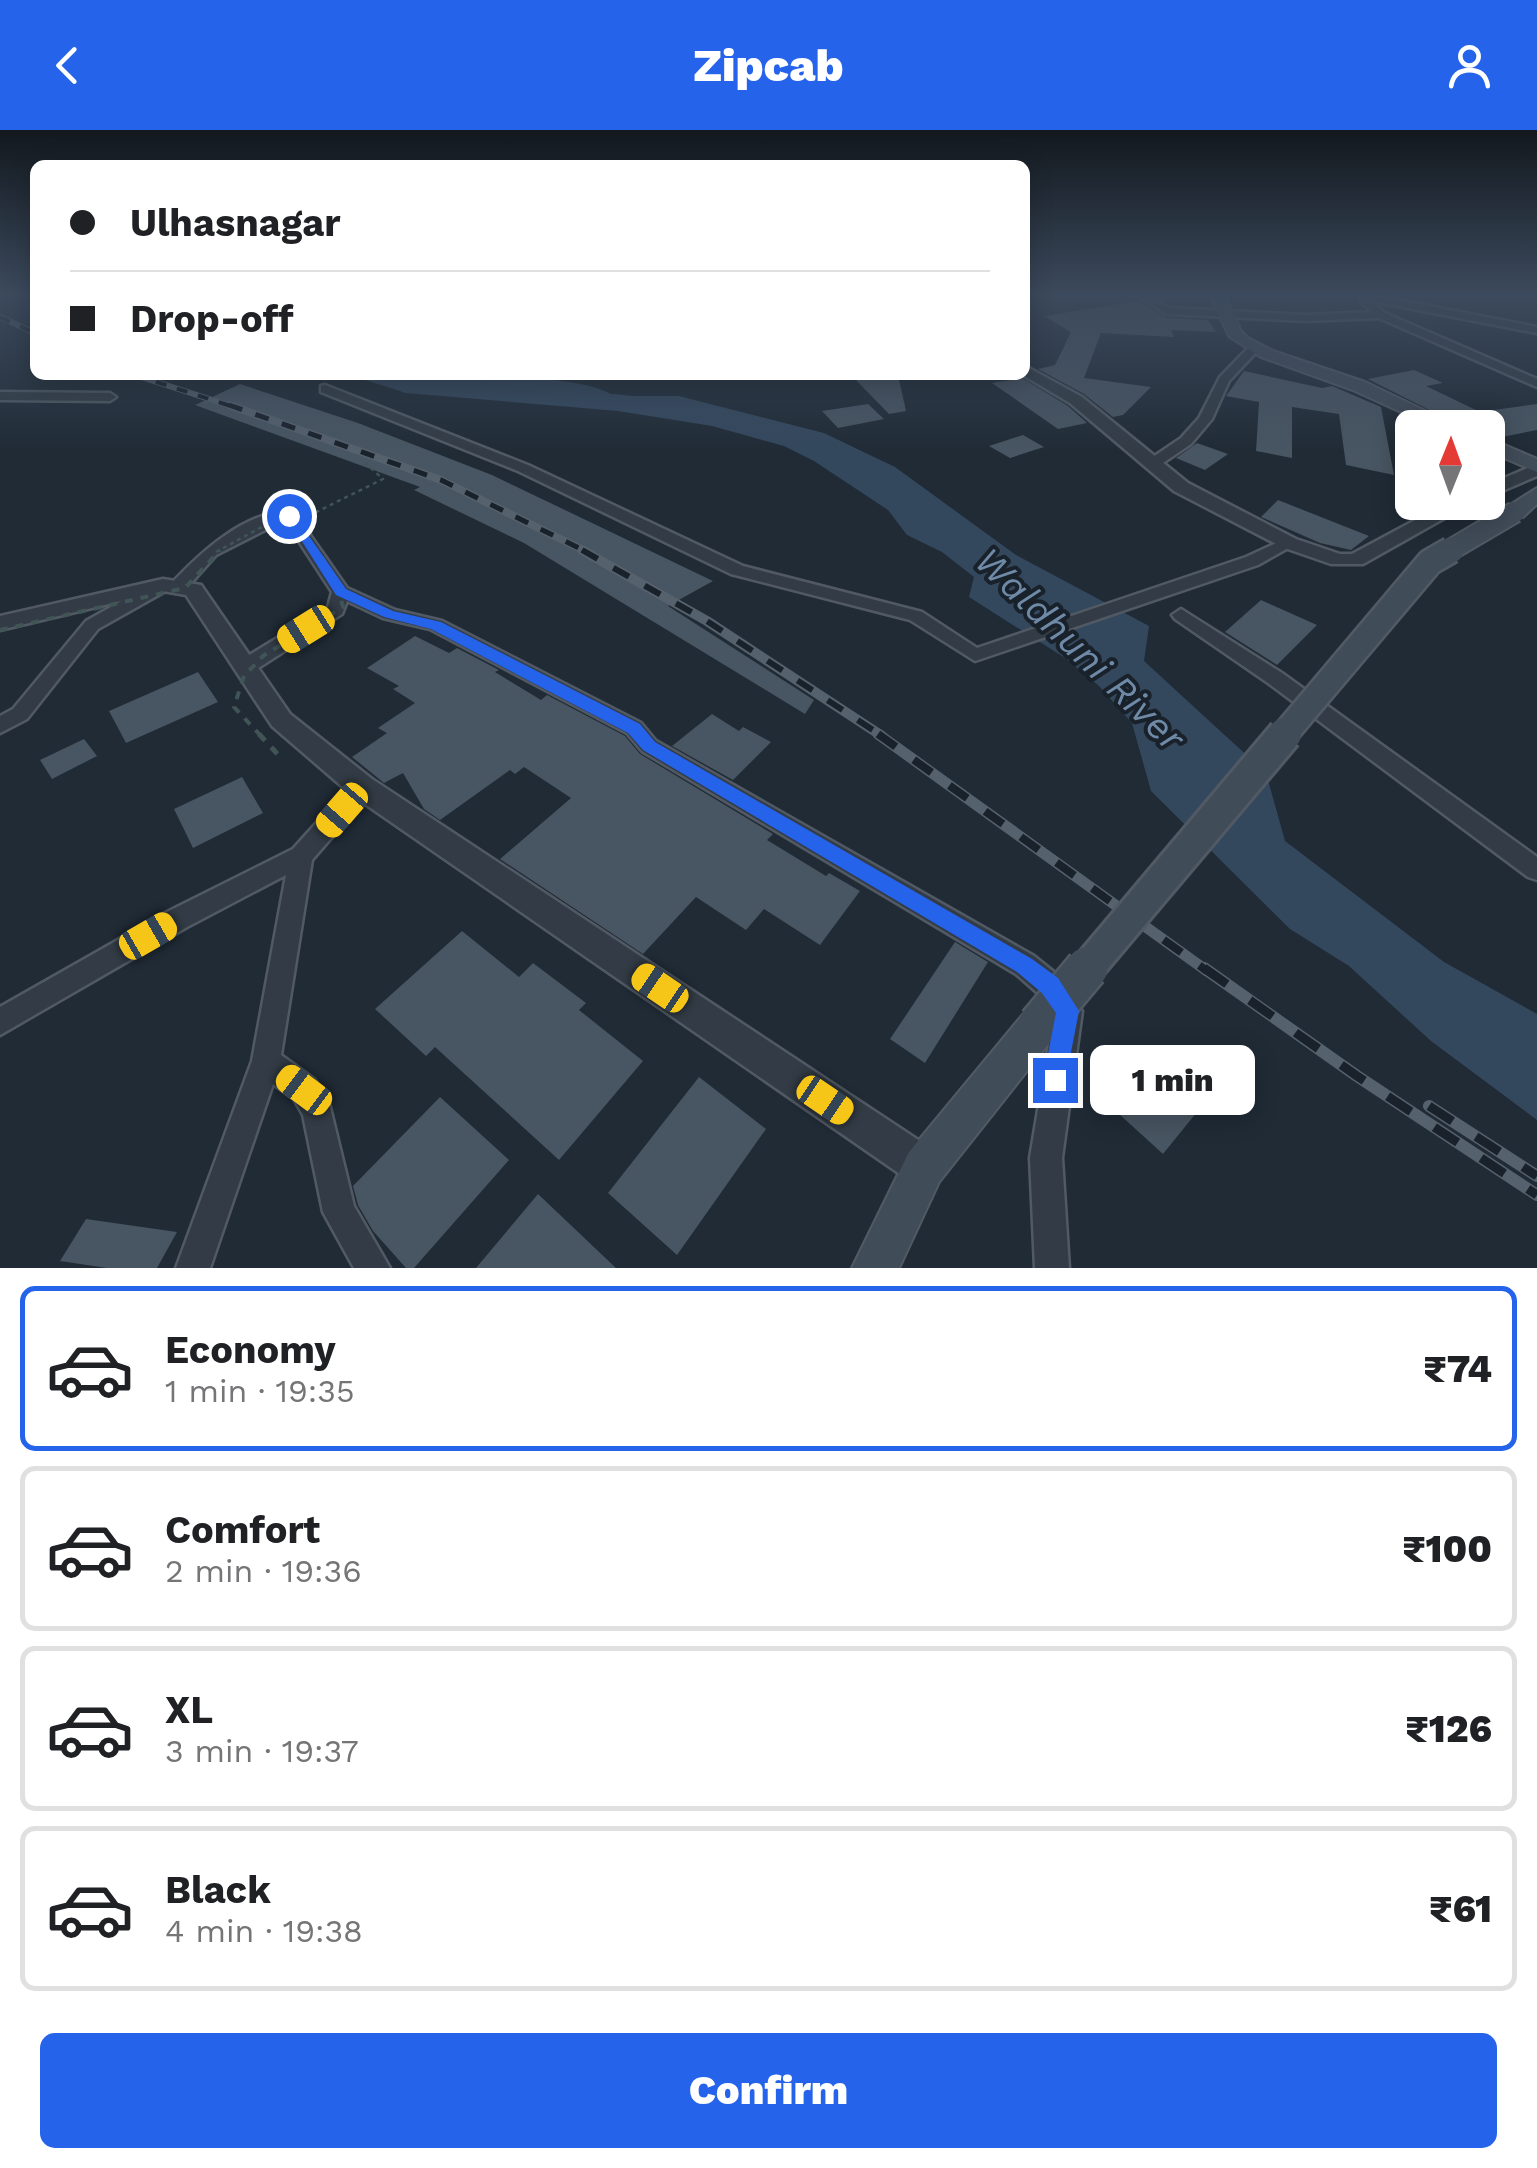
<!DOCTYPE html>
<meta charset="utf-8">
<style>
body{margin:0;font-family:"Work Sans",sans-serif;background:#f2f2f2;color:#202124;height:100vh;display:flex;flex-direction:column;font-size:38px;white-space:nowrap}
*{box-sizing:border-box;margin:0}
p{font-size:32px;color:#757577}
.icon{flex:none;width:55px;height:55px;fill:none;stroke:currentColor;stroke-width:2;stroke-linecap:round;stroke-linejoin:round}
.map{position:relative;height:1138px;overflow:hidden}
.panel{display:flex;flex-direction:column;background:#fff;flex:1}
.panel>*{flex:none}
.top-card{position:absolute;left:30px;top:30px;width:1000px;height:220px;border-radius:15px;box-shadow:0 5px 25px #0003;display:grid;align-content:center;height:220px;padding:0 40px;background:#fff}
.needle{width:65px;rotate:1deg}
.tools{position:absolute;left:1395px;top:280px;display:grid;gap:20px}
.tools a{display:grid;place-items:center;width:110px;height:110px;border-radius:15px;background:#fff;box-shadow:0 5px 25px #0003;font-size:50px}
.end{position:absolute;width:45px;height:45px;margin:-22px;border:12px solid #2563eb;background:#fff;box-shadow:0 0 0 5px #fff}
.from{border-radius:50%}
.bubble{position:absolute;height:70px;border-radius:15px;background:#fff;box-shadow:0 5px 25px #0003;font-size:32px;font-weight:800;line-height:70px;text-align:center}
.car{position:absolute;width:30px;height:60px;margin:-30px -15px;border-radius:12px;box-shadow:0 0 8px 2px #0007;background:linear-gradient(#f5c518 24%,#345 0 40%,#f5c518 0 76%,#345 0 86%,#f5c518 0)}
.top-card b{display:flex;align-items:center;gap:35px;height:95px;font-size:38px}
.top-card b+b{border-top:2px solid #e0e0e0}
.top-card i{width:25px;height:25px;background:#202124}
ul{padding:18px 0 0;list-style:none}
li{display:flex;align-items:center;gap:30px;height:165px;margin:0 20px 15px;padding:0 20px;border:5px solid #e0e0e0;border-radius:15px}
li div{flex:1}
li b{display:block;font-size:38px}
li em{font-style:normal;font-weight:800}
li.selected{border-color:#2563eb}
li>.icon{width:90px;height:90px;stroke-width:1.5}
.cta{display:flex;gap:20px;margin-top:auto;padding:20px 40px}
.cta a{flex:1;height:115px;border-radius:15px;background:#2563eb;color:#fff;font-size:40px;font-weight:800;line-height:115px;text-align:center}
header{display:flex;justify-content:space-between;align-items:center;height:130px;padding:0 40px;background:#2563eb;color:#fff;font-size:45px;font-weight:800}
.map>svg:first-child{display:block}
.water{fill:#34485d}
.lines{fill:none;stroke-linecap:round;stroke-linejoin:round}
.river{fill:#34485d;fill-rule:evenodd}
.building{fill:#485562}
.minor-casing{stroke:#515a64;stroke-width:5}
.tertiary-casing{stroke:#515a64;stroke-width:5}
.secondary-casing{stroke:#515a64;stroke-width:4}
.minor{fill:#333c46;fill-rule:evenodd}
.tertiary{fill:#333c46;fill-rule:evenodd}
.secondary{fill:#414c59;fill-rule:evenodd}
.rail-far4-casing{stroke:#55616d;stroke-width:6}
.rail-far3-casing{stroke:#55616d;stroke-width:8}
.rail-far2-casing{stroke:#55616d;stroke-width:10}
.rail-far1-casing{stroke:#55616d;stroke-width:11}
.rail-casing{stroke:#55616d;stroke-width:12}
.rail-far4{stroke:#19212b;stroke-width:4;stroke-dasharray:11;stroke-linecap:butt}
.rail-far3{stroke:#19212b;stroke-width:5;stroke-dasharray:14;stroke-linecap:butt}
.rail-far2{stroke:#19212b;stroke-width:6;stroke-dasharray:18;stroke-linecap:butt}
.rail-far1{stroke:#19212b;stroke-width:8;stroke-dasharray:22;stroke-linecap:butt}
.rail{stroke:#19212b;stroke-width:9;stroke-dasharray:28;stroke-linecap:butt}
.secondary-bridge-far3-casing{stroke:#515a64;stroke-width:24;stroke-linecap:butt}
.secondary-bridge-far2-casing{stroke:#515a64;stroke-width:30;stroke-linecap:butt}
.secondary-bridge-far1-casing{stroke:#515a64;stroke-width:38;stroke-linecap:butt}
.secondary-bridge-casing{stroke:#515a64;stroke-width:46;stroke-linecap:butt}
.path-bridge-far2{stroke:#415556;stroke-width:2.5;stroke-dasharray:4 4;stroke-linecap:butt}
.path-bridge-far1{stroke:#415556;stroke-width:4;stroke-dasharray:8 8;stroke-linecap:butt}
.path-bridge{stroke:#415556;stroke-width:5;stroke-dasharray:9 9;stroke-linecap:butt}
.secondary-bridge-far3{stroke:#414c59;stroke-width:20}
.secondary-bridge-far2{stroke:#414c59;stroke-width:25}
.secondary-bridge-far1{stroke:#414c59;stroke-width:32}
.secondary-bridge{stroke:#414c59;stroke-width:41}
.route{fill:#2563eb}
.labels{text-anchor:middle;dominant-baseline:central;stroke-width:8;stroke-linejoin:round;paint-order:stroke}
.water-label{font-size:38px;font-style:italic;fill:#6f8aa7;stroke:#19212b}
</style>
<header><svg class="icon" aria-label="back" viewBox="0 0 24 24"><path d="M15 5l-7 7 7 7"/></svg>Zipcab<svg class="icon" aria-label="person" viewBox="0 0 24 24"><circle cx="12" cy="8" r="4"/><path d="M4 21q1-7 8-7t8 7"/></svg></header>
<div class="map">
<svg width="1537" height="1138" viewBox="0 0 1537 1138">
<rect width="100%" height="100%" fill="#202b36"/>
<path class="water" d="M350,245H458L483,251L633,266H679L824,303L895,337L1016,425L1149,496L1144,531L1266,643L1285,711L1444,832L1537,884V990L1431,911L1349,836L1290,799L1151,661L1132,593L1098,555L1065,528L969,467L974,447L942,422L907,405L888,380L814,331L784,316L712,296L618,281L406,263Z"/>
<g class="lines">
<path class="river" d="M467,245C495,245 597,248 614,267L601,275L479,252Z"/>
</g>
<path class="building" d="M1139,171L1167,188L1208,190L1216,202L1171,200L1174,207L1101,203L1084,248L1151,257L1123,285L1113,287L1084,264L1038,239L1055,235L1071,202L1044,186Z
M1414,240L1443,253L1426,256L1480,282L1537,274V300L1497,308L1488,304V298H1465L1368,249Z
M1244,241L1322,258L1332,256L1381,277L1394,345L1346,335L1339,284L1292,277V328L1256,321L1259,272L1226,266Z
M851,245H898L906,281L889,284Z
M1022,248L1068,276L1087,293L1058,299L992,253Z
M240,254L358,293L492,345L713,451L668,476L814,570L805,584L524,413L414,360L420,357L195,275Z
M868,274L884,289L838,298L822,281Z
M1023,305L1044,317L1010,328L989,316Z
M1197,313L1228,324L1205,340L1176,328Z
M1278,370L1369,406L1351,420L1320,413L1261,387Z
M1261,470L1317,495L1277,535L1225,502Z
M415,506L449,523L457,518L499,540L495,542L541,570L547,565L625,606L640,624L773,704L767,710L826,746L829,743L860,761L820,815L764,779L746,800L696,767L643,824L500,729L571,668L524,637L515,644L510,640L440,690L424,679L403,643L384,653L352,627L387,603L378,598L415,573L393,559L399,556L367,538Z
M198,542L218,572L126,613L109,581Z
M712,584L739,601L743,597L771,612L733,650L672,616Z
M84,609L97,626L52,649L40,630Z
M242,647L263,683L193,718L174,679Z
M462,801L519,847L533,833L586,873L579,880L643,931L559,1030L435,917L426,926L375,879Z
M955,812L988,832L925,933L890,909Z
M1161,916L1214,961L1163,1024L1108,974Z
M699,947L766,999L677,1125L608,1063Z
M440,967L509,1030L414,1138H406L373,1101L358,1075L353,1056Z
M538,1064L616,1138H476Z
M86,1089L177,1102L157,1138H107L60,1131Z"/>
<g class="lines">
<g class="minor-casing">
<path id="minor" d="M1144,163L1169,178L1306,185L1372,182L1360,171L1364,163H1374L1373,165L1537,197V203L1371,171L1385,183L1537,249V257L1379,188L1306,191L1167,184L1134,164Z
M1251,215L1261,217L1229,251L1212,289L1191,314L1157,337H1147V331L1181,308L1199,288L1220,247Z
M325,255L528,335L743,436L922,482L977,518L1246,427L1283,410L1289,408L1297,413L1258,435L975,531L910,490L731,444L518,341L321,262V256Z
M0,262L110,263L116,267L110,271L0,270Z
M289,380L294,382L347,458L395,480L442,491L641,593L656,611L1034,826L1060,847L1082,881L1062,1028L1069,1138H1035L1030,1028L1054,884L1040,865L1016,844L642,621L627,603L430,499L383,488L347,471L342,484L252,542H238L235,537L238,532L328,477L332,462L285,390L216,425L183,462L177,463L169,459L98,499L27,589L0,603V586L13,579L86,491L157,451L163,450L171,454C201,422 242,384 289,380Z
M1181,479L1282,543L1537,727V750L1528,747L1268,553L1175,489L1172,485Z
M362,648L370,651L373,657L370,663L312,730L281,925L314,949L328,969L354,1076L390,1138H354L323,1082L303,985L294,969L273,954L210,1138H176L252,931L286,745L187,797L0,905V877L169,781L293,719L354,651Z"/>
</g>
<g class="tertiary-casing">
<path id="tertiary" d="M1025,236L1082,267L1188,353L1296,409L1340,424H1352L1449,372H1473L1363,434H1331L1282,417L1174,361L1070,273L1023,245Z
M1537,334V346L1488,367V355Z
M163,449L201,455L290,584L372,649L938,1023L944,1037L938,1051L924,1057L910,1051L352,665L272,596L186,465L163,461L0,500V486Z"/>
</g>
<g class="secondary-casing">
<path id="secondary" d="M1209,163H1223L1241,201L1248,208L1273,221L1365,252L1461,298H1436L1353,260L1261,227L1229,206Z
M1488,308L1537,329V342L1488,321Z
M1537,358V374L1523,387H1507L1504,382L1507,377Z
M1039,876L1053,882L1058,895L1053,908L939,1052L899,1138H852L909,1022L1025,882Z"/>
</g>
<use href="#minor" class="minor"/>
<use href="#tertiary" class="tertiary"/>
<use href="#secondary" class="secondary"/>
<g class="rail-far4-casing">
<path id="rail-far4" d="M0,187L35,203
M135,245L237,278"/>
</g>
<g class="rail-far3-casing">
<path id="rail-far3" d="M229,275L441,350L587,422"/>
</g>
<g class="rail-far2-casing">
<path id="rail-far2" d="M582,420L707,491L882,606"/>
</g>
<g class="rail-far1-casing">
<path id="rail-far1" d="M878,604L1207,841"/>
</g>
<g class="rail-casing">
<path id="rail" d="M1204,838L1357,946L1537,1065
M1429,976L1537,1046"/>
</g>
<use href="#rail-far4" class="rail-far4"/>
<use href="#rail-far3" class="rail-far3"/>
<use href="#rail-far2" class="rail-far2"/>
<use href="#rail-far1" class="rail-far1"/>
<use href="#rail" class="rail"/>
<g class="secondary-bridge-far3-casing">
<path id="secondary-bridge-far3" d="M1447,422L1515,382"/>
</g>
<g class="secondary-bridge-far2-casing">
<path id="secondary-bridge-far2" d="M1283,606L1430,432L1451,420"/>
</g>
<g class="secondary-bridge-far1-casing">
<path id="secondary-bridge-far1" d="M1085,841L1285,604"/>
</g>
<g class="secondary-bridge-casing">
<path id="secondary-bridge" d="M1039,895L1087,838"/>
</g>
<path class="path-bridge-far2" d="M294,393L383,349L362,330
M216,422L282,386L319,422"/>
<path class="path-bridge-far1" d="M0,500L185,458L220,420
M261,606L234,577L244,546L263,526L343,477L336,451L318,420"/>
<path class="path-bridge" d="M259,604L283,630"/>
<use href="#secondary-bridge-far3" class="secondary-bridge-far3"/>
<use href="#secondary-bridge-far2" class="secondary-bridge-far2"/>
<use href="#secondary-bridge-far1" class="secondary-bridge-far1"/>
<use href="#secondary-bridge" class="secondary-bridge"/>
</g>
<linearGradient id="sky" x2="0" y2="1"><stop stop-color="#12181e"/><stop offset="0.51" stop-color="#3c4a5d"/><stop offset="1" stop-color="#3c4a5d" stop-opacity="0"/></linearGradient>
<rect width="1537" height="322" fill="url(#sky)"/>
<path class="route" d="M284,383H293L346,459L393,481L441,492L640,594L655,612L1032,829L1058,848L1079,881L1064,958L1055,961L1047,958L1043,950L1056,883L1042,863L1017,842L643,620L628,603L431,499L384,487L336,465Z"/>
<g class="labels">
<g class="water-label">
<text transform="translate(1080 519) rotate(44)">Waldhuni River</text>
</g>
</g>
</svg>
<div class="tools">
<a><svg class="needle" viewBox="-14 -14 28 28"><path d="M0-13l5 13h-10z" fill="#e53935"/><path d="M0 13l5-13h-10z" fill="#757577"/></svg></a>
</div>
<i class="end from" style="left:289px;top:386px"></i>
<i class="end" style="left:1055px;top:950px"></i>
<div class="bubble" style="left:1090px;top:915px;width:165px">1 min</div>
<i class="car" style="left:306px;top:499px;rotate:238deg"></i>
<i class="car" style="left:342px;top:680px;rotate:221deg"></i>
<i class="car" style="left:148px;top:806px;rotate:60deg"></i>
<i class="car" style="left:660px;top:858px;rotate:304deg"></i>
<i class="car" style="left:304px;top:960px;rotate:307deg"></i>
<i class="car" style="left:825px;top:970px;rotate:124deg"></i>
<div class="top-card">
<b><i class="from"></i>Ulhasnagar</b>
<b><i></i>Drop-off</b>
</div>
</div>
<section class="panel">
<ul>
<li class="selected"><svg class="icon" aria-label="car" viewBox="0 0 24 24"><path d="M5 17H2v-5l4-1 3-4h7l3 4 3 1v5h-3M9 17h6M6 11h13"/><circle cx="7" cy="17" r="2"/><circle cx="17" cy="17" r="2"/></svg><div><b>Economy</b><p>1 min · 19:35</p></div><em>₹74</em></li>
<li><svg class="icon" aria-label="car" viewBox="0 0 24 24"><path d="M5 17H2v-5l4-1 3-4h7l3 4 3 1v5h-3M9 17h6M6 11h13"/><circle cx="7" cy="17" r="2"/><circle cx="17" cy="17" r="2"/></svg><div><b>Comfort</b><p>2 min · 19:36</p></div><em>₹100</em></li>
<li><svg class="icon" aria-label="car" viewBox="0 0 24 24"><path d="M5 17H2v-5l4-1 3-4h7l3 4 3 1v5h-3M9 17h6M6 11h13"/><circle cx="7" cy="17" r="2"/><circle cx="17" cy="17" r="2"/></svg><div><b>XL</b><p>3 min · 19:37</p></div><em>₹126</em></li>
<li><svg class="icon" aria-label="car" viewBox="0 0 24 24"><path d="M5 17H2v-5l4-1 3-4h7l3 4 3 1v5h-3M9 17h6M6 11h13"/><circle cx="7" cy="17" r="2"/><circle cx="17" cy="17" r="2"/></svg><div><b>Black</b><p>4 min · 19:38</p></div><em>₹61</em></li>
</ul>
<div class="cta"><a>Confirm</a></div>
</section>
